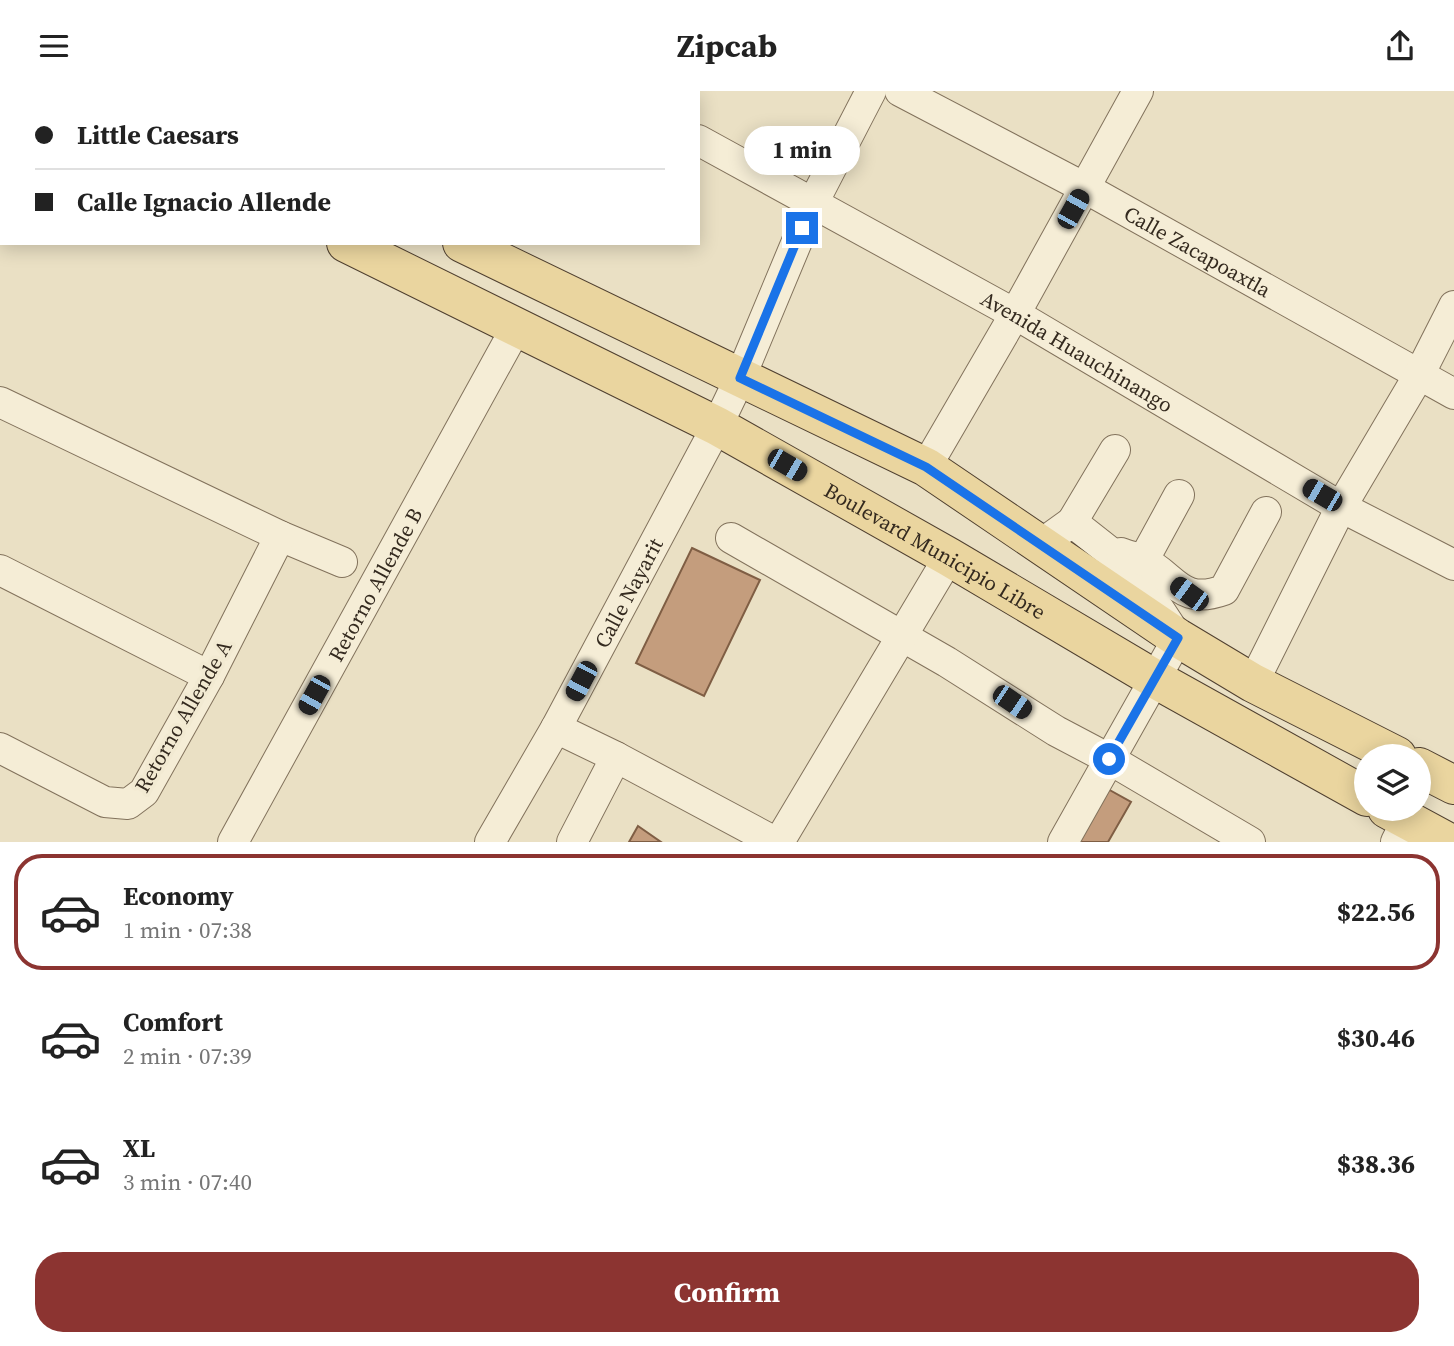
<!DOCTYPE html>
<meta charset="utf-8">
<style>
body{margin:0;font-family:"Source Serif 4",serif;background:#f2f2f2;color:#222;height:100vh;display:flex;flex-direction:column;font-size:26px;white-space:nowrap}
*{box-sizing:border-box;margin:0}
p{font-size:23px;color:#767676}
.icon{flex:none;width:38px;height:38px;fill:none;stroke:currentColor;stroke-width:2;stroke-linecap:round;stroke-linejoin:round}
.map{position:relative;height:751px;overflow:hidden}
.panel{display:flex;flex-direction:column;background:#fff;flex:1}
.panel>*{flex:none}
.guide{position:absolute;left:0px;top:0px;width:700px;height:154px;box-shadow:0 4px 18px #0003;display:grid;align-content:center;height:154px;padding:0 35px;background:#fff}
.controls{position:absolute;left:1354px;top:653px;display:grid;gap:14px}
.controls a{display:grid;place-items:center;width:77px;height:77px;border-radius:50%;background:#fff;box-shadow:0 4px 18px #0003;font-size:35px}
.end{position:absolute;width:32px;height:32px;margin:-16px;border:9px solid #1a73e8;background:#fff;box-shadow:0 0 0 4px #fff}
.from{border-radius:50%}
.bubble{position:absolute;height:49px;border-radius:24px;background:#fff;box-shadow:0 4px 18px #0003;font-size:23px;font-weight:700;line-height:49px;text-align:center}
.car{position:absolute;width:21px;height:42px;margin:-21px -10px;border-radius:9px;box-shadow:0 0 5px 2px #0007;background:linear-gradient(#222 24%,#8ab4d8 0 40%,#222 0 76%,#8ab4d8 0 86%,#222 0)}
.guide b{display:flex;align-items:center;gap:24px;height:66px;font-size:26px}
.guide b+b{border-top:2px solid #e0e0e0}
.guide i{width:18px;height:18px;background:#222}
ul{padding:12px 0 0;list-style:none}
li{display:flex;align-items:center;gap:21px;height:116px;margin:0 14px 10px;padding:0 21px;border:4px solid transparent;border-radius:28px}
li div{flex:1}
li b{display:block;font-size:26px}
li em{font-style:normal;font-weight:700}
li.current{border-color:#8c3431}
li>.icon{width:63px;height:63px;stroke-width:1.5}
.primary-button{display:flex;gap:14px;margin-top:auto;padding:14px 35px}
.primary-button a{flex:1;height:80px;border-radius:28px;background:#8c3431;color:#fff;font-size:28px;font-weight:700;line-height:80px;text-align:center}
header{display:flex;justify-content:space-between;align-items:center;height:91px;padding:0 35px;background:#fff;font-size:32px;font-weight:700}
.map>svg:first-child{display:block}
.building{fill:#c49d7d;stroke:#7f5e44;stroke-width:2}
.lines{fill:none;stroke-linecap:round;stroke-linejoin:round}
.minor-casing{stroke:#82725c;stroke-width:32}
.major-casing{stroke:#504030;stroke-width:40}
.minor{stroke:#f5edd6;stroke-width:30}
.major{stroke:#ead59f;stroke-width:38}
.route{stroke:#1a73e8;stroke-width:9}
.labels{text-anchor:middle;dominant-baseline:central;stroke-width:7;stroke-linejoin:round;paint-order:stroke}
.street-label{font-size:21px;fill:#342a1f;stroke:#f2ead2}
</style>
<header><svg class="icon" aria-label="menu" viewBox="0 0 24 24"><path d="M4 6h16M4 12h16M4 18h16"/></svg>Zipcab<svg class="icon" aria-label="share" viewBox="0 0 24 24"><path d="M12 15V3M7 8l5-5 5 5M5 13v7h14v-7"/></svg></header>
<div class="map">
<svg width="1454" height="751" viewBox="0 0 1454 751">
<rect width="100%" height="100%" fill="#eae0c4"/>
<path class="building" d="M692,457L760,489L704,605L636,572Z
M1106,697L1131,711L1108,751H1077Z
M638,735L661,751H629Z"/>
<g class="lines">
<g class="minor-casing">
<g id="minor">
<path d="M608,0L612,2"/>
<path id="s1" d="M900,0L1085,97L1454,303"/>
<path d="M338,2L339,0"/>
<path id="s2" d="M698,49L1015,223L1341,416L1454,474"/>
<path d="M0,311L280,445L342,471"/>
<path d="M926,376L1015,223L1138,0"/>
<path d="M1072,431L1115,359"/>
<path d="M731,447L947,571L1056,640L1109,668L1250,751"/>
<path d="M1040,454L1072,431L1124,472L1155,512L1178,547L1063,751"/>
<path d="M1121,462C1128,465 1135,466 1142,469C1176,486 1180,515 1224,499L1266,421"/>
<path d="M1143,470L1179,404"/>
<path d="M0,479L209,585"/>
<path d="M1253,592L1341,416L1419,284L1454,215"/>
<path d="M556,637L616,666L775,751"/>
<path d="M0,657L105,711L128,713L144,701L209,585L280,445"/>
<path id="s3" d="M233,751L516,237"/>
<path id="s4" d="M490,751L556,637L717,335L740,287L813,112L871,0"/>
<path d="M572,751L616,666"/>
<path d="M779,751L949,466"/>
<path d="M1396,751L1407,729"/>
</g>
</g>
<g class="major-casing">
<g id="major">
<path d="M35,0L39,2"/>
<path d="M164,0L167,2"/>
<path id="s5" d="M346,152L717,335L949,466L1155,588L1367,706"/>
<path d="M462,152L926,376L1178,547L1253,592L1397,665"/>
<path d="M1419,676L1454,694"/>
<path d="M1387,718L1448,751"/>
</g>
</g>
<use href="#minor" class="minor"/>
<use href="#major" class="major"/>
</g>
<g class="lines">
<path class="route" d="M802,137L740,287L926,376L1178,547L1109,668"/>
</g>
<g class="labels">
<g class="street-label">
<text stroke="none"><textPath href="#s1" startOffset="338">Calle Zacapoaxtla</textPath></text>
<text stroke="none"><textPath href="#s2" startOffset="434">Avenida Huauchinango</textPath></text>
<text stroke="none"><textPath href="#s5" startOffset="665">Boulevard Municipio Libre</textPath></text>
<text stroke="none"><textPath href="#s3" startOffset="294">Retorno Allende B</textPath></text>
<text stroke="none"><textPath href="#s4" startOffset="285">Calle Nayarit</textPath></text>
<text transform="translate(183 625) rotate(-60)">Retorno Allende A</text>
</g>
</g>
</svg>
<div class="controls">
<a><svg class="icon" aria-label="layers" viewBox="0 0 24 24"><path d="M12 4l9 5-9 5-9-5zM3 14l9 5 9-5"/></svg></a>
</div>
<i class="end from" style="left:1109px;top:668px"></i>
<i class="end" style="left:802px;top:137px"></i>
<div class="bubble" style="left:744px;top:35px;width:116px">1 min</div>
<i class="car" style="left:1073px;top:118px;rotate:29deg"></i>
<i class="car" style="left:787px;top:374px;rotate:120deg"></i>
<i class="car" style="left:1322px;top:404px;rotate:300deg"></i>
<i class="car" style="left:1189px;top:503px;rotate:306deg"></i>
<i class="car" style="left:581px;top:590px;rotate:208deg"></i>
<i class="car" style="left:314px;top:604px;rotate:209deg"></i>
<i class="car" style="left:1012px;top:611px;rotate:124deg"></i>
<div class="guide">
<b><i class="from"></i>Little Caesars</b>
<b><i></i>Calle Ignacio Allende</b>
</div>
</div>
<section class="panel">
<ul>
<li class="current"><svg class="icon" aria-label="car" viewBox="0 0 24 24"><path d="M5 17H2v-5l4-1 3-4h7l3 4 3 1v5h-3M9 17h6M6 11h13"/><circle cx="7" cy="17" r="2"/><circle cx="17" cy="17" r="2"/></svg><div><b>Economy</b><p>1 min · 07:38</p></div><em>$22.56</em></li>
<li><svg class="icon" aria-label="car" viewBox="0 0 24 24"><path d="M5 17H2v-5l4-1 3-4h7l3 4 3 1v5h-3M9 17h6M6 11h13"/><circle cx="7" cy="17" r="2"/><circle cx="17" cy="17" r="2"/></svg><div><b>Comfort</b><p>2 min · 07:39</p></div><em>$30.46</em></li>
<li><svg class="icon" aria-label="car" viewBox="0 0 24 24"><path d="M5 17H2v-5l4-1 3-4h7l3 4 3 1v5h-3M9 17h6M6 11h13"/><circle cx="7" cy="17" r="2"/><circle cx="17" cy="17" r="2"/></svg><div><b>XL</b><p>3 min · 07:40</p></div><em>$38.36</em></li>
</ul>
<div class="primary-button"><a>Confirm</a></div>
</section>
